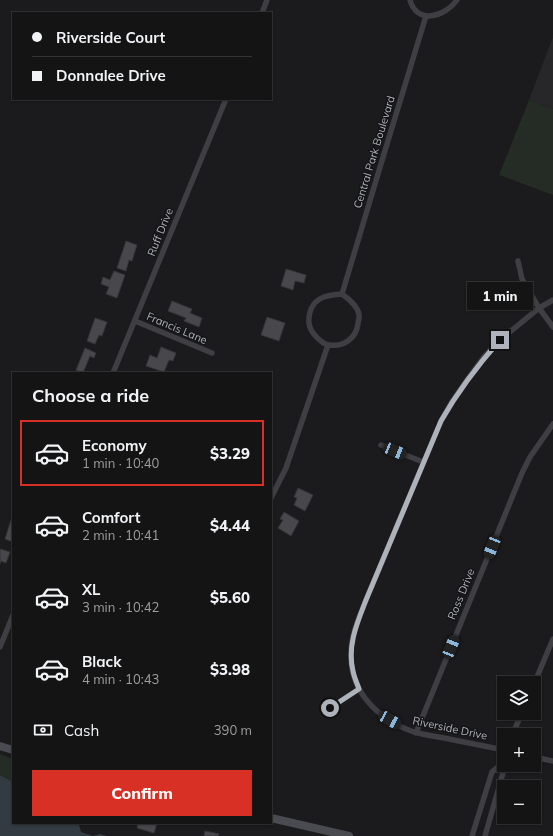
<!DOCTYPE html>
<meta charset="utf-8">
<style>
body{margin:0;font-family:Mulish,sans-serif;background:#212122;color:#f1f3f6;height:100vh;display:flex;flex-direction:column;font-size:15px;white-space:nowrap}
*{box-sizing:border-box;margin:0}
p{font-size:13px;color:#9d9ea0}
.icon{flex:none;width:22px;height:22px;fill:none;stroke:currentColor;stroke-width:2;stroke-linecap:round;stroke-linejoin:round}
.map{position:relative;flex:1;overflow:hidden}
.side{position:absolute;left:12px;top:372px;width:260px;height:452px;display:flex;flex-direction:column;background:#141415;border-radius:0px;box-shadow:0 1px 3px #0004,0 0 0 1px #333334}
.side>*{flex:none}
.banner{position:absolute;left:12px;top:12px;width:260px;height:88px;border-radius:0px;box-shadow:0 1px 3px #0004,0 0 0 1px #333334;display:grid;align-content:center;height:88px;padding:0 20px;background:#141415}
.controls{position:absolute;left:497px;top:676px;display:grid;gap:8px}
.controls a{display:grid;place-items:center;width:44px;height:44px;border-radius:0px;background:#141415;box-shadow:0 1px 3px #0004,0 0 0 1px #333334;font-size:20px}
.end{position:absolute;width:18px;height:18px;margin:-9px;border:5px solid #aeb2bb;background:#111;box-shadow:0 0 0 2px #111}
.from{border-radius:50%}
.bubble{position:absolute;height:28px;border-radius:0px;background:#141415;box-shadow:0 1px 3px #0004,0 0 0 1px #333334;font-size:13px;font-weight:800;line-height:28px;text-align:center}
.car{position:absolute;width:12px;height:24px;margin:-12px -6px;border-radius:5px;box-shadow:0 0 3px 1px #0007;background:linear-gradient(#222 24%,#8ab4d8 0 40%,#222 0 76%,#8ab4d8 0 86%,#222 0)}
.banner b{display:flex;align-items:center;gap:14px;height:38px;font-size:15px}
.banner b+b{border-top:1px solid #333334}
.banner i{width:10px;height:10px;background:#f1f3f6}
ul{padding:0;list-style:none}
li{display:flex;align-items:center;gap:12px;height:66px;margin:0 8px 6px;padding:0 12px;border:2px solid transparent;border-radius:0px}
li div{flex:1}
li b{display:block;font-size:15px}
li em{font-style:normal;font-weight:800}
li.on{border-color:#d93025}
li>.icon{width:36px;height:36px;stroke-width:1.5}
h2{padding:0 20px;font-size:18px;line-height:48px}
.pay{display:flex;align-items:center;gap:10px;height:44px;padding:0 20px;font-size:15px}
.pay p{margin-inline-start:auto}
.primary-button{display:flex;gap:8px;margin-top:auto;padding:8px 20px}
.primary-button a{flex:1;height:46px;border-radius:0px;background:#d93025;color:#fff;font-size:16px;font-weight:800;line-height:46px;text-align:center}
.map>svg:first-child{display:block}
.built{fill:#272729}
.green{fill:#252c26}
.water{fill:#333b42}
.building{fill:#48484c;stroke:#353538}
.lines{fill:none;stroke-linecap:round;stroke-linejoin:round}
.street{stroke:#3e3e43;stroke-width:5.5}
.secondary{stroke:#4a4b51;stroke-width:8}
.route{stroke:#aeb2bb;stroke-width:5}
.labels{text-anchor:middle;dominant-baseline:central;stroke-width:3;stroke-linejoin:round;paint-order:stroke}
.street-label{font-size:11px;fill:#aeb2bb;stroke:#151517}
</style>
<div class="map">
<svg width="553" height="836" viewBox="0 0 553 836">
<rect width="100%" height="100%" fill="#1b1a1c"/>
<path class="built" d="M553,37V109L529,100Z"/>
<path class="green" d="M529,100L553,109V195L499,175Z
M0,754L13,759V782L0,775Z"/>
<path class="water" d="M0,775L13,782V823H76L79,825L81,832L93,836L100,834L107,836H0Z"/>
<path class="building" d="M126,241L137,245L132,261L129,260L126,271L117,268Z
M286,269L306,275L304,283L295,281L293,290L281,286Z
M114,271L125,275L117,298L106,294L109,287L101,284L103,277L110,280Z
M172,301L192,309L190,313L202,318L199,327L184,321L186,318L168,311Z
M267,317L285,323L279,341L261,335Z
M95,318L107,322L102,336L99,335L95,344L87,341Z
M161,347L176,353L173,361L169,360L164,372L146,366L150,355L157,358Z
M85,348L96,353L94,358L90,356L83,373L76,370Z
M298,488L313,495L305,511L294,505L297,498L294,497Z
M284,512L299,521L291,536L278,528L283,520L280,519Z
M12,517L13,518V542L5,539Z
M0,549L10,552L6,563L1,561L0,564Z
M138,823H157L154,833L137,828Z
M205,831L219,834L218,836H204Z"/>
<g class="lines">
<path class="street" d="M410,0C417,25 445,17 457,0
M262,13L267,0
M518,261L522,279L539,308L553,327
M342,294L384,154L426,16
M342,294C349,299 358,306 359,315C360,317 358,321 358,324C356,338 344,347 330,345C323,345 317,338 313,333C308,326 308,317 311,309C317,296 329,295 342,294Z
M135,321L212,353
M113,373L226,99
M381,445L423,462
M271,498L286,468L328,345
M0,647L13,615
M534,684L553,639
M330,708L359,689
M416,733L522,473L530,457L553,424
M512,735L522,713
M504,750C484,746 464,742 444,738C434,736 424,735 414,732C379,720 349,692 351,652C351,634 360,616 366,600L441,421L451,403L464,384L483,358L500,340L539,308L553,300
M534,757L553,761
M472,836L492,772L503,763
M485,836L503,773V763L504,758"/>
<path class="secondary" d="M0,746L13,750
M271,818L349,836"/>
</g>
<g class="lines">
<path class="route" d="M330,708L359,689C357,683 354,677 353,671C347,646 357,623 366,600L441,421C458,391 477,366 500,340"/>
</g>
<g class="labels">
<g class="street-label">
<text transform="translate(374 152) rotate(-73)">Central Park Boulevard</text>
<text transform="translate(160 232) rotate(-68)">Ruff Drive</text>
<text transform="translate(177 328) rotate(23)">Francis Lane</text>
<text transform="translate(461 594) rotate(-68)">Ross Drive</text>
<text transform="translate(450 728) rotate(12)">Riverside Drive</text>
</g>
</g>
</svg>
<div class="controls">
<a><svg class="icon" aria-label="layers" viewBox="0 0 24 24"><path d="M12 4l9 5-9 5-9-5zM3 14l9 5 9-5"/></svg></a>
<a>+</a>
<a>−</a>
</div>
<i class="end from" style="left:330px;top:708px"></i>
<i class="end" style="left:500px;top:340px"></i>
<div class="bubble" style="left:467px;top:282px;width:66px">1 min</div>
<i class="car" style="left:395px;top:451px;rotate:112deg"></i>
<i class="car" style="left:492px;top:547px;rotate:202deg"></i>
<i class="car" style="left:451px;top:647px;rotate:22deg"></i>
<i class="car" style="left:390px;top:720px;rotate:119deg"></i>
<div class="banner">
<b><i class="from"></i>Riverside Court</b>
<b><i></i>Donnalee Drive</b>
</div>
<section class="side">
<h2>Choose a ride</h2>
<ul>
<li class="on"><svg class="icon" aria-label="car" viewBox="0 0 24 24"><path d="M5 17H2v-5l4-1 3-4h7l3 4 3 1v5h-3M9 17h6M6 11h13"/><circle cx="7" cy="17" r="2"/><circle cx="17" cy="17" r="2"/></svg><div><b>Economy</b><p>1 min · 10:40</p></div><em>$3.29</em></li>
<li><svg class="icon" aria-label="car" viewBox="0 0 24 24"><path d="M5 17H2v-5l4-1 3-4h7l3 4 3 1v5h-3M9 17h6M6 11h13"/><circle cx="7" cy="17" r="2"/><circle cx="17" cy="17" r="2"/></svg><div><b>Comfort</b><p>2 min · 10:41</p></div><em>$4.44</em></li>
<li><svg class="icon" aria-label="car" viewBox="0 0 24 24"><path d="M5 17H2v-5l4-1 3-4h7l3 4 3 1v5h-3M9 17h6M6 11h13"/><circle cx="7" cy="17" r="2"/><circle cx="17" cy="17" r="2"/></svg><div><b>XL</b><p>3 min · 10:42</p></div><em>$5.60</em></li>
<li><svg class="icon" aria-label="car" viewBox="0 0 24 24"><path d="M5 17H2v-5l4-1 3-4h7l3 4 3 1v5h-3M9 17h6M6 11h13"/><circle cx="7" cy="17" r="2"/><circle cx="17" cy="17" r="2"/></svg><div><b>Black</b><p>4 min · 10:43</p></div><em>$3.98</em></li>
</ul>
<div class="pay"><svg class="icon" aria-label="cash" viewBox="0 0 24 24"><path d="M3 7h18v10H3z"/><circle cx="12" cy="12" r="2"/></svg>Cash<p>390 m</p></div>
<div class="primary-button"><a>Confirm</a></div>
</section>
</div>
